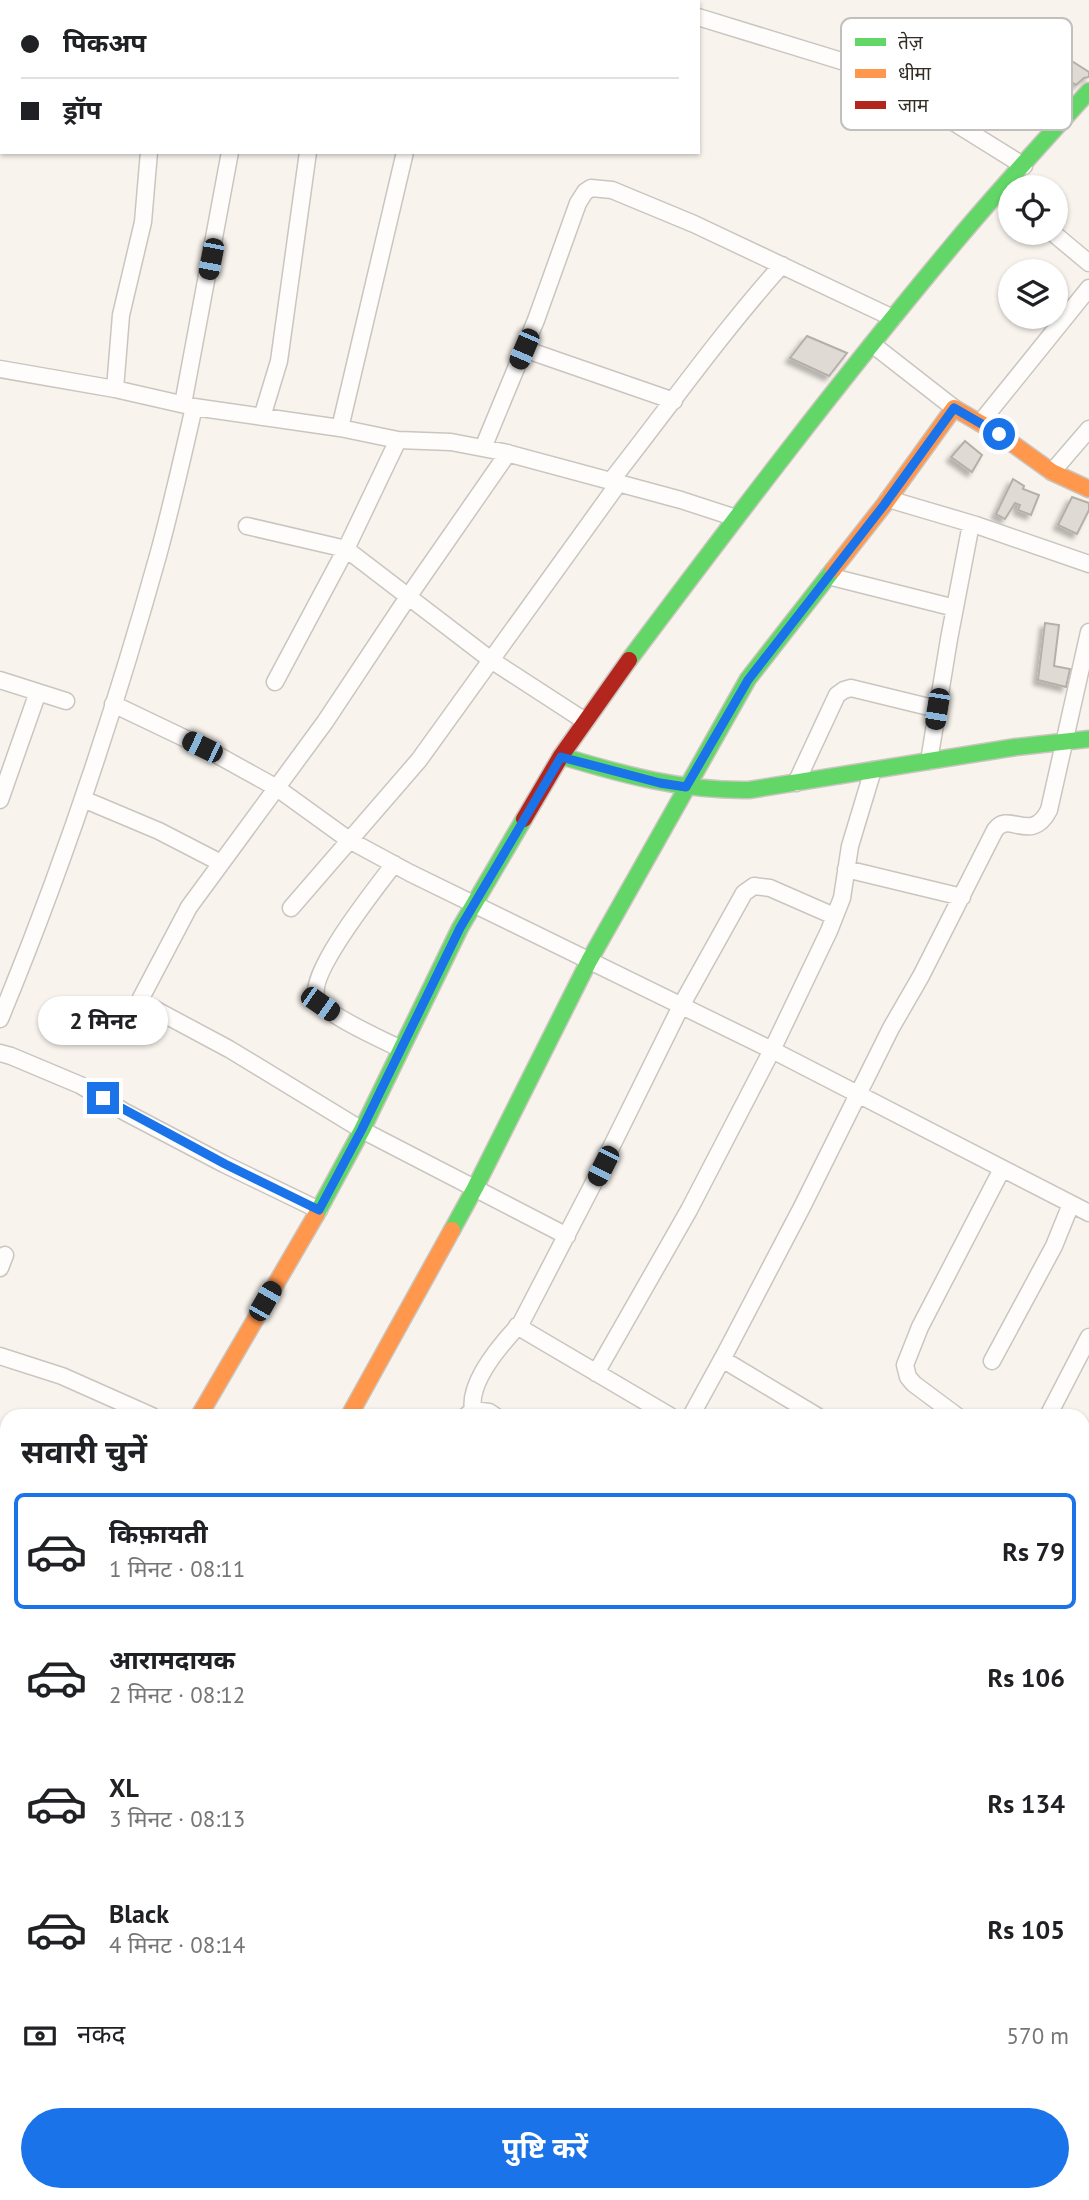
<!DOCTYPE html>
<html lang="hi">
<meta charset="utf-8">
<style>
body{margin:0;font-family:"PT Sans","Noto Sans Devanagari",sans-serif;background:#f6f6f6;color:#202124;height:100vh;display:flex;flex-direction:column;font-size:26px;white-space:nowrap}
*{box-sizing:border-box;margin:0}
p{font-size:23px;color:#757577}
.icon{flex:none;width:38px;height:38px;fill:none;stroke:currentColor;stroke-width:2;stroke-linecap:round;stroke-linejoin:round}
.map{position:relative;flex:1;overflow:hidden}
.details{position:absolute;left:0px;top:1409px;width:1090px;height:793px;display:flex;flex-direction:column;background:#fff;border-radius:21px 21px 0 0;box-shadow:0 2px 5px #0004}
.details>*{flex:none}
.hud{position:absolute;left:0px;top:0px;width:700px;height:154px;box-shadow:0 2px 5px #0004;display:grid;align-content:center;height:154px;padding:0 21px;background:#fff}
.fabs{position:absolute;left:998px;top:175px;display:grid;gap:14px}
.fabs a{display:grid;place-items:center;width:70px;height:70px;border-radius:50%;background:#fff;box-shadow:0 2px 5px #0004;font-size:35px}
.end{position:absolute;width:32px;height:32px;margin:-16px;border:9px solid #1a73e8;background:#fff;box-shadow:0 0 0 4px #fff}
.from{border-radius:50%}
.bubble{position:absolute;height:49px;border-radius:24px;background:#fff;box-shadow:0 2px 5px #0004;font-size:23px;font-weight:700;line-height:49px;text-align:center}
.car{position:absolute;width:21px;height:42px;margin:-21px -10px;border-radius:9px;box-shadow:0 0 5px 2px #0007;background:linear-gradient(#222 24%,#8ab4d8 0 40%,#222 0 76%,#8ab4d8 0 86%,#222 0)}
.hud b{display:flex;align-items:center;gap:24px;height:66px;font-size:26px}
.hud b+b{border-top:2px solid #e0e0e0}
.hud i{width:18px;height:18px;background:#202124}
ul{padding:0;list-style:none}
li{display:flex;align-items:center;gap:21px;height:116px;margin:0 14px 10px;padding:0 7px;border:4px solid transparent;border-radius:10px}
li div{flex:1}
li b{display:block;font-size:26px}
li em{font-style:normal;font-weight:700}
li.on{border-color:#1a73e8}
li>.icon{width:63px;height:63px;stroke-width:1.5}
h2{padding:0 21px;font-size:32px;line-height:84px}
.pay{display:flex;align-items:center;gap:18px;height:77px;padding:0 21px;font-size:26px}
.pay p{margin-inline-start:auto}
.primary-button{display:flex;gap:14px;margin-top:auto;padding:14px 21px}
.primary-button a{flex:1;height:80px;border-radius:42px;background:#1a73e8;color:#fff;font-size:28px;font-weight:700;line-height:80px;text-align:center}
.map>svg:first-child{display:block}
.building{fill:#dfdad3;stroke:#b4afa9;stroke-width:2;filter:url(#shadow)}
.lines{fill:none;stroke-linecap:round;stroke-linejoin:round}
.street-casing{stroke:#cac5bf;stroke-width:19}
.fast-casing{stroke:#cac5bf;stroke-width:19}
.slow-casing{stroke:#cac5bf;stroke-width:19}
.jam-casing{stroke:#cac5bf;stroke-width:19}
.street{stroke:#fefdfc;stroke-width:16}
.fast{stroke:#63d668;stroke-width:16}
.slow{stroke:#ff974d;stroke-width:16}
.jam{stroke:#b3261e;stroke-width:16}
.route{stroke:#1a73e8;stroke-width:9}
.key{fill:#fff;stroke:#c2c0be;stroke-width:2}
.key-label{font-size:19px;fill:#332d26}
</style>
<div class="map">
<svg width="1089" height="2200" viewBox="0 0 1089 2200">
<defs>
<filter id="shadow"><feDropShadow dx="-4.5" dy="4.5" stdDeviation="2" flood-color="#0004"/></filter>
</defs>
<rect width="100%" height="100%" fill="#f8f3ed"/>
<path class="building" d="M1053,49L1089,72V77L1084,78L1076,85L1043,64Z
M807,336L847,353L829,376L790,358Z
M965,441L982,455L972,472L951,457Z
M1013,479L1024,486L1023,489L1039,495L1031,515L1018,510L1020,505L1015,503L1005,519L996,514Z
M1072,497L1089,503V510L1077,534L1058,525Z
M1045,623L1059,625L1054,666L1070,669L1066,687L1038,680Z"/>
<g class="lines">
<g class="street-casing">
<path id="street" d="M637,0L644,2
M14,2V0
M173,2V0
M250,2V0
M326,2V0
M430,2V0
M698,17L861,67L881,77L1024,166
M0,71L2,70
M1053,233L1089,263
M872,344L954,408
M524,349L674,401
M0,369L115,389L194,407L340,428L398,440L451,442L503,452L681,500L736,518
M115,389L121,315L143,222L149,152
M183,404L230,152
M262,417L279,361L308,152
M980,423L1089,288
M340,428L405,152
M483,448L536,320L578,203L585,192L591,188L612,190L694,224L893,318
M508,453L408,597L325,722L189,907L141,998L143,1003L229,1049L362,1130L567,1236
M1052,472L1089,429
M610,482C667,410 720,334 782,265
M888,499L976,525L1089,564
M247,526L346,549L491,660L585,721
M828,576L955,608
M0,680L66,701
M275,682L346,549L398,440
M113,704L203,747L277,788L349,840L410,873L778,1053L1089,1213
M929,761L949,639L971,524
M796,783L837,695L844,690L851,688L937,709
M83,799L159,831L221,863
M0,800L38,692
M394,864C377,887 306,974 317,999C324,1014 385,1041 401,1049
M846,869L962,897
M291,908L419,760L618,484
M0,1019C63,867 115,710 159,552C172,504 183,455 194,407
M0,1053L11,1056L80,1085L125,1112L224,1164L319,1210
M0,1268L5,1255
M517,1326L670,1416
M0,1356L62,1376L152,1416
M722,1359L817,1416
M992,1361L1054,1246L1071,1204
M596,1373L689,1210L772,1050L829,931L842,898L850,846L873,770
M473,1410C468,1382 502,1343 521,1323L591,1188L681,1006L744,893L754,886L770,888L834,916
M466,1416L473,1410L489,1412L495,1416
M691,1416L726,1352L802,1207L891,1028L921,976L995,830C1009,810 1031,845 1049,810L1089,632
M957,1416L914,1384L908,1377L905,1365L920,1327L1002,1169
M1048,1416L1089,1337
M1083,1556L1089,1559
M0,1718L7,1722
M0,1898L7,1902"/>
</g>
<g class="fast-casing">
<path id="fast" d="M629,660C734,520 840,380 952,246C996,193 1043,142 1089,91
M561,756C624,775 683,791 749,790L1016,747L1089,739
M316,1215L362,1130L460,928L524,819
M452,1230L475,1188L589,961L748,679L833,570"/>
</g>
<g class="slow-casing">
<path id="slow" d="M833,570L884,505L954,408L999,434L1052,472L1089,489
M199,1416L316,1215
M349,1416L452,1230
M0,1790L7,1776"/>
</g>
<g class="jam-casing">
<path id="jam" d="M524,819L561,756L629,660"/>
</g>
<use href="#street" class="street"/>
<use href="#fast" class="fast"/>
<use href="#slow" class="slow"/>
<use href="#jam" class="jam"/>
</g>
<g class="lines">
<path class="route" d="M103,1098L225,1164L319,1210L362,1129L460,928L561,757L660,783L686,787L748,680L884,505L954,408L999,434"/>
</g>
<rect x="841" y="18" width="231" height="112" rx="10" class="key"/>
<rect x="855" y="38" width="31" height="8" fill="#63d668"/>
<rect x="855" y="69" width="31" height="9" fill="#ff974d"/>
<rect x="855" y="101" width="31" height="8" fill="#b3261e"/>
<g class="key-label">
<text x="898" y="49">तेज़</text>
<text x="898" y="80">धीमा</text>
<text x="898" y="112">जाम</text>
</g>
</svg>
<div class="fabs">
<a><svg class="icon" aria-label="locate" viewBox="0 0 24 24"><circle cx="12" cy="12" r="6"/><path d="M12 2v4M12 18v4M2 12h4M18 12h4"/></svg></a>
<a><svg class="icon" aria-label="layers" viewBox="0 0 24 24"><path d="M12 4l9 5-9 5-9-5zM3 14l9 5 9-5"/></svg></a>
</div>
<i class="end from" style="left:999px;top:434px"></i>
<i class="end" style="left:103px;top:1098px"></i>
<div class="bubble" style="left:38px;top:996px;width:130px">2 मिनट</div>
<i class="car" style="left:211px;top:259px;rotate:191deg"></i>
<i class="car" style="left:524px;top:349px;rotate:203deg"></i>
<i class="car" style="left:937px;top:709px;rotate:189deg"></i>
<i class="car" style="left:202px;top:747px;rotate:296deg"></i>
<i class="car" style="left:320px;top:1004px;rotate:125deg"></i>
<i class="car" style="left:603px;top:1166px;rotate:207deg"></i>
<i class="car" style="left:265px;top:1301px;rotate:30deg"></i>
<div class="hud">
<b><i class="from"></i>पिकअप</b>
<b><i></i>ड्रॉप</b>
</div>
<section class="details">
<h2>सवारी चुनें</h2>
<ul>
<li class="on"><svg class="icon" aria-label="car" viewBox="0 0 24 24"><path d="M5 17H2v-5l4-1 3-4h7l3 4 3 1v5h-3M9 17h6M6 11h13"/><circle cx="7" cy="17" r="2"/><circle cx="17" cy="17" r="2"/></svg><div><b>किफ़ायती</b><p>1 मिनट · 08:11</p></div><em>Rs 79</em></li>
<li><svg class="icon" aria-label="car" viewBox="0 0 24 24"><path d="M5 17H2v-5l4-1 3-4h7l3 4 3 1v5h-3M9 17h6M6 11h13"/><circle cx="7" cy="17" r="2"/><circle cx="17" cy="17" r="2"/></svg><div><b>आरामदायक</b><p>2 मिनट · 08:12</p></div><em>Rs 106</em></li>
<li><svg class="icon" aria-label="car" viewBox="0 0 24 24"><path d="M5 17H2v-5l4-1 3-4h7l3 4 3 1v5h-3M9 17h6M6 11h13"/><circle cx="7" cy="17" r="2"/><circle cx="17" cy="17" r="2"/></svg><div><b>XL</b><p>3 मिनट · 08:13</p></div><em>Rs 134</em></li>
<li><svg class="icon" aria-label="car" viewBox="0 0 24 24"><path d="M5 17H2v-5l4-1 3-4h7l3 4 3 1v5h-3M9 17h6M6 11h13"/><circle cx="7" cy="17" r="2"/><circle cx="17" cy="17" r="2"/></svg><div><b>Black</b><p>4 मिनट · 08:14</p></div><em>Rs 105</em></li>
</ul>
<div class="pay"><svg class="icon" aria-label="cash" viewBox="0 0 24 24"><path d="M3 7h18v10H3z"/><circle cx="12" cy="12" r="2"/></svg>नकद<p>570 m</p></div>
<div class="primary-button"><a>पुष्टि करें</a></div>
</section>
</div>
